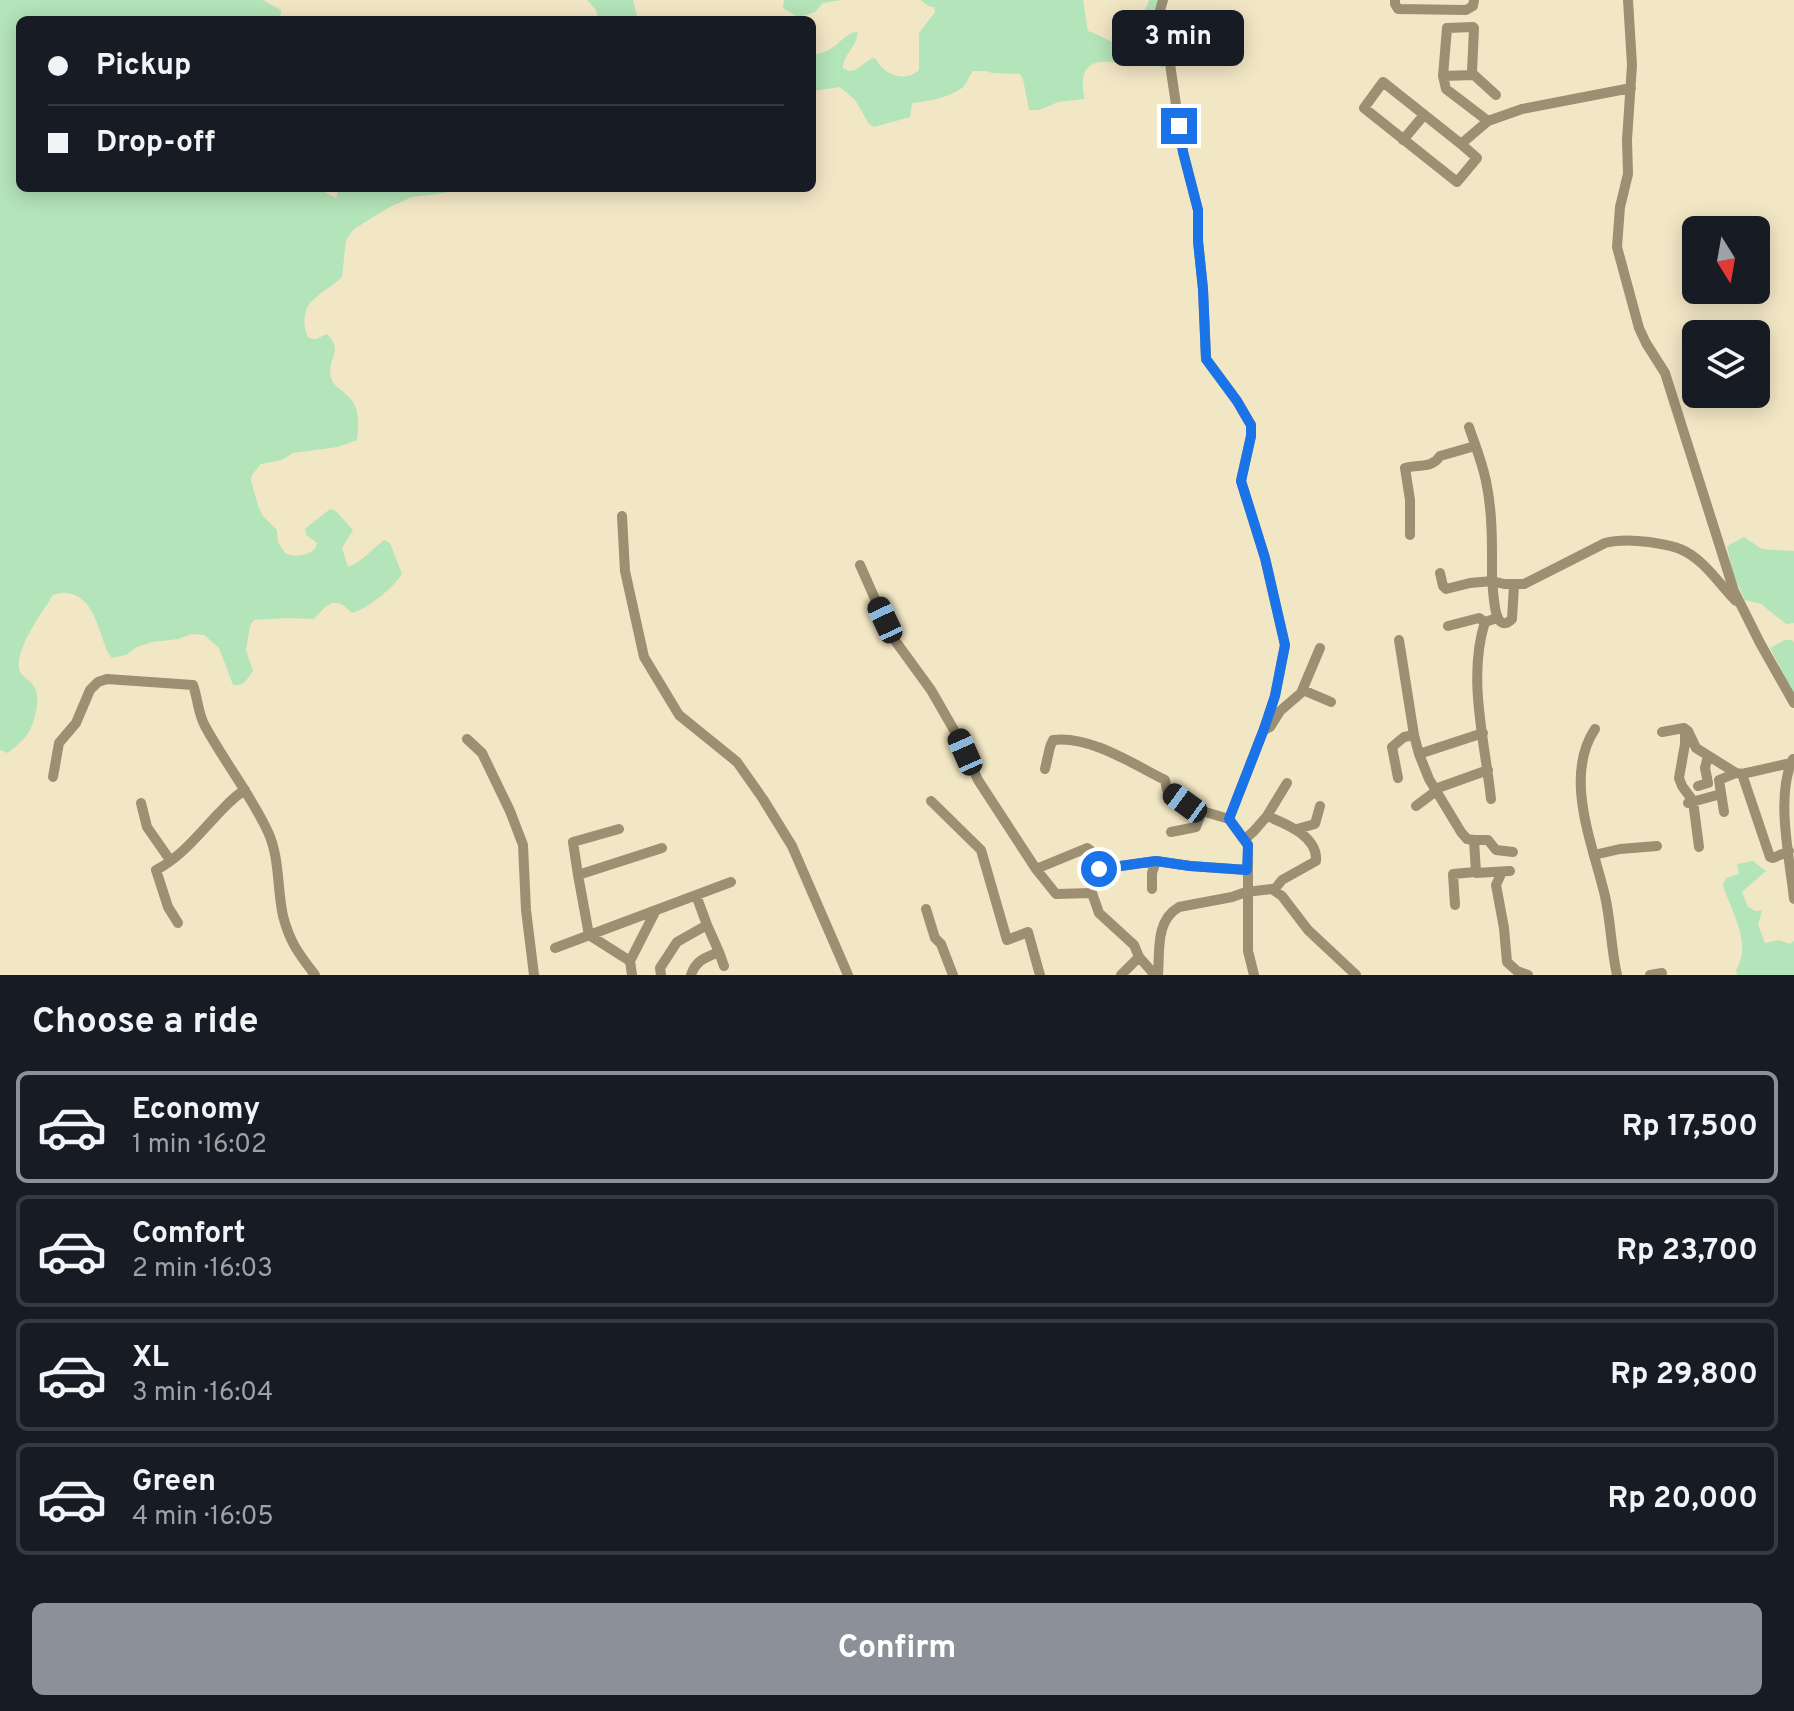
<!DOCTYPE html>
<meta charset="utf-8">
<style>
body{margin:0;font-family:Overpass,sans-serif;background:#20242c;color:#f1f3f6;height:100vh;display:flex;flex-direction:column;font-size:30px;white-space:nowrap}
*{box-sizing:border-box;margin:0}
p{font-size:26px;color:#9ea1a6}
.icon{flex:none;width:44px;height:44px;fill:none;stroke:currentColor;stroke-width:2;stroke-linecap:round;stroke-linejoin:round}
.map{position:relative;height:975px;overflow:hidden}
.drawer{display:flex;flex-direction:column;background:#171b24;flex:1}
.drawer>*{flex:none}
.hud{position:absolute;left:16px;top:16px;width:800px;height:176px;border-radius:12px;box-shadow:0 4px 20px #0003;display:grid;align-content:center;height:176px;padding:0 32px;background:#171b24}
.needle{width:52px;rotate:169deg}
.controls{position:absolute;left:1682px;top:216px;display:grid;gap:16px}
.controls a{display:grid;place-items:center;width:88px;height:88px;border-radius:12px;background:#171b24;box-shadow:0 4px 20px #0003;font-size:40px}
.end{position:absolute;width:36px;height:36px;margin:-18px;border:10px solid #1a73e8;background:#fff;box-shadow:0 0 0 4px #fff}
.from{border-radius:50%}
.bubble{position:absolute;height:56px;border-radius:12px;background:#171b24;box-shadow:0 4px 20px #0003;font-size:26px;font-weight:700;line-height:56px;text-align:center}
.car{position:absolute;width:24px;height:48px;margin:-24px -12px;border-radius:10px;box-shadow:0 0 6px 2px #0007;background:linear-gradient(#222 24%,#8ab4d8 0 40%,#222 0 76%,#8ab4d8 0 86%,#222 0)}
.hud b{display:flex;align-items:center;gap:28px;height:76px;font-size:30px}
.hud b+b{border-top:2px solid #363941}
.hud i{width:20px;height:20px;background:#f1f3f6}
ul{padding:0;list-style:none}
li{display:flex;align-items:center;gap:24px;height:112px;margin:0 16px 12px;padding:0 16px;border:4px solid #363941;border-radius:12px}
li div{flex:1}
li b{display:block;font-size:30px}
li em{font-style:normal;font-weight:700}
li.active{border-color:#8c9099}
li>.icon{width:72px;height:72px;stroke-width:1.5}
h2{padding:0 32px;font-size:36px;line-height:96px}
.action{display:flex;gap:16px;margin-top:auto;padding:16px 32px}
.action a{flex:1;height:92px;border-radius:12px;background:#8c9099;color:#fff;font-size:32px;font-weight:700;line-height:92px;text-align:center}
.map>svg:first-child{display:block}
.green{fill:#b4e4b9}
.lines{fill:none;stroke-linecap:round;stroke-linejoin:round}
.minor{stroke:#9c8f72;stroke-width:10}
.route{stroke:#1a73e8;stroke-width:10}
</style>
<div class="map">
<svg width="1794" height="975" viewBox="0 0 1794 975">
<rect width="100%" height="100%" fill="#f2e7c5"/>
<path class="green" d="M0,0H263L281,10L280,20H20V188H316L336,198L339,188H447L445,193L412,197L388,208L354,229L346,240L342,277C333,286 320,292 311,302C303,311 302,328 309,338L316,339L327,334C345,352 326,359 331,377C333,386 342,390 348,396C360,407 359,425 357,440L338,447L293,453L282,460L261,464L252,475L251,481L259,508L263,516L277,530L278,542L285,553C296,558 305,556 315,549L317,543L306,535L305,529L330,509L336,511L353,530L342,548L348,567C363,561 371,550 384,540L390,543L402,574C393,588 369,608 352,613C333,594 328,605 314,619L287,618L254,620L250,626L246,650L253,671C247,679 244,687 233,685L219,648L204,635L191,634L179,639L152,642L137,647L126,655L112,658L108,653C99,633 94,595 66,593C62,592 58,594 53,595C43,611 15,649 19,669C21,677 31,680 35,688C41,699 34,726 26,736C21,742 14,748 8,753L0,750Z
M587,0H633L638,20H599L596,10Z
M784,0H841L823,3L815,12L802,16H796L783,8Z
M921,0H1083L1088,31C1102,35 1113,46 1128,44L1130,35L1128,22L1132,18L1144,13L1149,0H1159L1156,18L1165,65L1163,68L1149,60L1137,57L1130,67C1114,61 1085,55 1083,80C1082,86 1084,93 1084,99L1058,102L1040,110H1029L1023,79L1020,74L992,73L986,71H973C969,76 967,83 963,87C952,97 926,102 912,103L910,117L874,127L869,124L855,100L840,87L812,91V54C836,54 839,36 857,31C859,45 843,54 843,68L849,71L855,70L872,58L876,59C884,75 905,83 919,70V33L935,12L934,7L928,6Z
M1744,537L1762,549L1794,551V623L1786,624L1761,604L1745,600L1733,574L1727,546Z
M1785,640H1792L1794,643V694L1770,648Z
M1753,861L1766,871L1742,892L1748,907L1756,911L1762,910L1758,925L1765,943L1779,940L1790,944L1794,941V975H1737L1736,970C1753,943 1731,912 1723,885L1726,878L1739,874L1737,864Z"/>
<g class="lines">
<path class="minor" d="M1163,0L1159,14V24L1170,64L1183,152L1198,210V241L1203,289L1206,359L1237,401L1251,425V436L1241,481L1265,558L1285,645L1275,696L1264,729L1229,819L1248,845V951L1254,975
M1395,0V4L1398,9L1466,10L1473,6L1474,0
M1628,0L1632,65L1627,140L1628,174L1620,207L1617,247L1639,328L1646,343L1665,373L1734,591L1760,643L1794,703
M1443,76L1474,75
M1496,95L1474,75L1472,72L1474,28L1473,27L1447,28L1443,76L1446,89L1488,121L1522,109L1631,88
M1403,140L1424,115
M1461,144L1477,158L1457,182L1364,108L1383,82L1461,144L1488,121
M1469,427C1475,445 1482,462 1486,481C1493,514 1492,548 1492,581L1504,584H1524L1605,543C1620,539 1634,540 1649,542C1660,544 1671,545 1680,549C1703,558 1719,584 1736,601
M622,516L625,571L644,657L679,715L737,762L763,799L792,846L848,975
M1410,535V500L1405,468C1418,464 1432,469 1440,456L1475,446
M860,565L891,635L931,690L958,737L978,780L1036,869L1056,894L1092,893L1099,913L1134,945L1139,957L1155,975
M1440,573L1443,586L1446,589L1470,583L1492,581C1494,592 1493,637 1512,619L1514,585
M1448,626L1479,618L1485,622
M1399,640L1414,735L1419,754L1429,779L1461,832L1467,839L1474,840L1476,873L1510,871
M1303,690L1331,702
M1266,729L1270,727L1280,711L1301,693L1320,648
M1595,729C1563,777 1593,845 1605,896C1611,922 1611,949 1617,975
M1685,731V744L1679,778L1682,786L1693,801L1699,847
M1662,732L1684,728L1688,731L1696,748L1736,773L1742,774L1791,763
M467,739L482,753L510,811L523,845L526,910L534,975
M1419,754L1483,733
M1793,759C1775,796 1790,859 1794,899
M1045,769L1050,747L1053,740C1089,735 1133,764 1165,780L1167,790L1185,803L1202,811
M1742,774L1770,857L1773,858L1789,851
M53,777L59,743L76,723L90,690L98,682L107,679L193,685C198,699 198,714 205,726C225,763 251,795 268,832C280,858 277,889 283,916C290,943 299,954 315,975
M1398,778L1392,747L1404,737L1414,735
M1698,786L1708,783L1705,768L1708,756
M1435,789L1488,770
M1491,799C1485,742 1467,678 1485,622L1497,618
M931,801L981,850L1007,940L1028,932L1040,975
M141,803L147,827L170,860
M1688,803L1721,794
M1416,806L1436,791
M1724,812L1719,780L1736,773
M1267,816L1287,783
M1297,829L1315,824L1320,806
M1171,832L1196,827L1202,811L1229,819
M1245,839L1254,831L1267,816C1286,824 1318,836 1316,861L1282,880L1274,890
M1474,840H1488L1496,850L1513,852
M1594,855L1620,849L1657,846
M1036,869L1087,848L1090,850L1095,867L1099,869L1156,861L1190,866L1247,870
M1502,872L1496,885L1504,928L1507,962L1517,971L1528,975
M578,875L573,842L619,829
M1152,889V873L1156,861
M1455,905L1453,874L1475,872
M926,909L935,938L941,944L953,975
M178,923L168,907L156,870C180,858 198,835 217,815C226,806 234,796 245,790
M555,948L731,882
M719,952L724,966
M630,961L589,935L578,875L662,848
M632,975L630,961L655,912
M661,975L660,968L677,942L707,925L696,895
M691,975C696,960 705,958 719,952L707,925
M1121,975L1139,957
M1158,975C1160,951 1155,921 1179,907L1232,897L1246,892L1272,889L1282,896L1308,930L1356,975
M1650,975L1662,973"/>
</g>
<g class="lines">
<path class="route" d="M1099,869L1156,861L1190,866L1247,870L1248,845L1229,819L1264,729L1275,696L1285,645L1265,558L1241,481L1251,436V425L1237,401L1206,359L1203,289L1198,241V210L1183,152L1179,126"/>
</g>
</svg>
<div class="controls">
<a><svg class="needle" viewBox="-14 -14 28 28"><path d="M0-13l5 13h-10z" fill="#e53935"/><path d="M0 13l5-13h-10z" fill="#9ea1a6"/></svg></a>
<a><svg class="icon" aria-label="layers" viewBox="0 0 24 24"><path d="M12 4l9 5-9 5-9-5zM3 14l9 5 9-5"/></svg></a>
</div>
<i class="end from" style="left:1099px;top:869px"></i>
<i class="end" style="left:1179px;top:126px"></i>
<div class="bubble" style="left:1112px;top:10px;width:132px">3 min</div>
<i class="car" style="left:885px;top:620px;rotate:335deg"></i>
<i class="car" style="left:965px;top:752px;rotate:336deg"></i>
<i class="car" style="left:1185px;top:803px;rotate:306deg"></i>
<div class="hud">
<b><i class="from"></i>Pickup</b>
<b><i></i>Drop-off</b>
</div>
</div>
<section class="drawer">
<h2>Choose a ride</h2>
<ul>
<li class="active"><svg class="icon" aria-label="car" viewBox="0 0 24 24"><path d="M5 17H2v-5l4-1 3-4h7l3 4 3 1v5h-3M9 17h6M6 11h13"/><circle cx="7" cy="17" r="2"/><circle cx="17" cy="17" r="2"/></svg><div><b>Economy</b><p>1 min · 16:02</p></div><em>Rp 17,500</em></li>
<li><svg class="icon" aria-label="car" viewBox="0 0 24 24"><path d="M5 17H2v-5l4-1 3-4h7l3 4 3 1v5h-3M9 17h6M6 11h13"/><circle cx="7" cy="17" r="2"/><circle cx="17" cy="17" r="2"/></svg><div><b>Comfort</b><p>2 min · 16:03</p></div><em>Rp 23,700</em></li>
<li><svg class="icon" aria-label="car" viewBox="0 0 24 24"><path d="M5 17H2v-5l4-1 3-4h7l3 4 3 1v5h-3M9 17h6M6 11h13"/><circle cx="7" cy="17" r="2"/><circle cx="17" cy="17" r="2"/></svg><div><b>XL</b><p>3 min · 16:04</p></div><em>Rp 29,800</em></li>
<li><svg class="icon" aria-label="car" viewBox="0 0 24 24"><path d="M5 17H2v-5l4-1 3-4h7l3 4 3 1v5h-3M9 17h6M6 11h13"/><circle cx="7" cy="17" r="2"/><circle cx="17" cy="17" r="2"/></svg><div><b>Green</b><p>4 min · 16:05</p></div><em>Rp 20,000</em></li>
</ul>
<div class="action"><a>Confirm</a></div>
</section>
